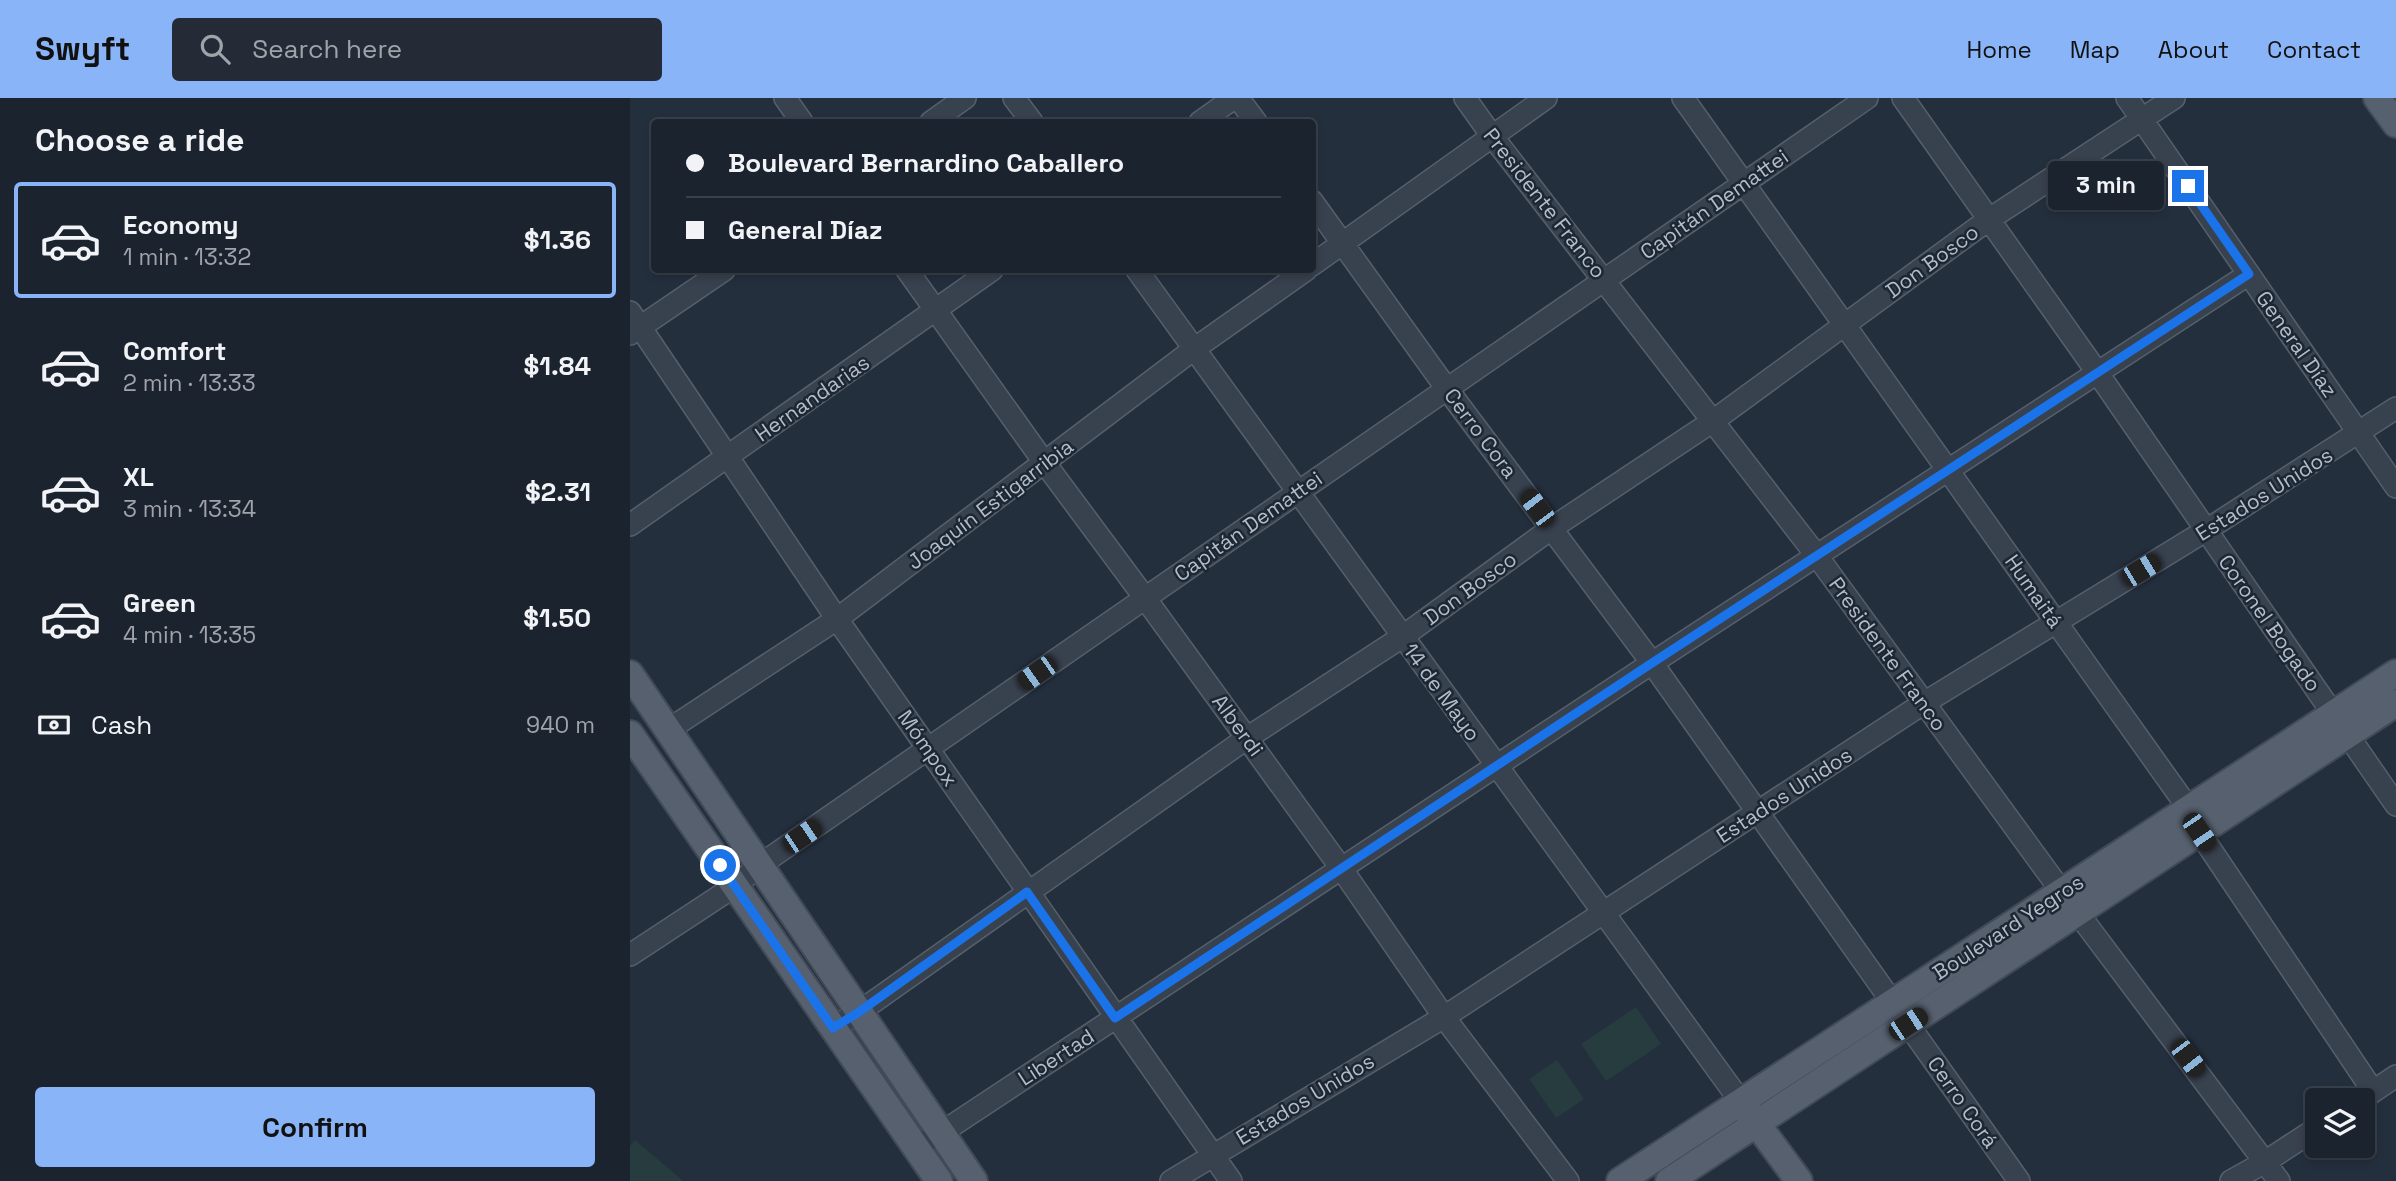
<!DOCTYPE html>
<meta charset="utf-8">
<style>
body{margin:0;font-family:"Space Grotesk",sans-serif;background:#242b36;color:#f1f3f6;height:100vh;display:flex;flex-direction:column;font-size:26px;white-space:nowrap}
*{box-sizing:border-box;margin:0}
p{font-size:23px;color:#a0a4aa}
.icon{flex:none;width:38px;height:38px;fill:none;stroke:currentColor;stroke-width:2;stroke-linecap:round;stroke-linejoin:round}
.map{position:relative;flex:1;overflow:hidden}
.drawer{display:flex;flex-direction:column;background:#1b232e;width:630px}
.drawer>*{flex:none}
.banner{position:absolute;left:21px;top:21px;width:665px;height:154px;border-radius:7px;box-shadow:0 4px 10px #0003,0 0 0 2px #39404a;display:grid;align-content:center;height:154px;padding:0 35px;background:#1b232e}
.controls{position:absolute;left:1675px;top:990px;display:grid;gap:14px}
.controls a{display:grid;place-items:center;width:70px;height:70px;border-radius:7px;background:#1b232e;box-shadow:0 4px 10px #0003,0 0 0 2px #39404a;font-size:35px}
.end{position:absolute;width:32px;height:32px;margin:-16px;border:9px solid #1a73e8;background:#fff;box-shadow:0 0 0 4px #fff}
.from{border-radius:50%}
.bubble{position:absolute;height:49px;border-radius:7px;background:#1b232e;box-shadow:0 4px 10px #0003,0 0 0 2px #39404a;font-size:23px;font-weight:700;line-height:49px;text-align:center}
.car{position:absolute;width:21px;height:42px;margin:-21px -10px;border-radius:9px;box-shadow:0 0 5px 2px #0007;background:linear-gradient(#222 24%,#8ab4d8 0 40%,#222 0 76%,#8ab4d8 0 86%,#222 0)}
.banner b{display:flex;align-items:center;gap:24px;height:66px;font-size:26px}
.banner b+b{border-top:2px solid #39404a}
.banner i{width:18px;height:18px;background:#f1f3f6}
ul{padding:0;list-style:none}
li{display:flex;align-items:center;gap:21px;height:116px;margin:0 14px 10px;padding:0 21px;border:4px solid transparent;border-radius:7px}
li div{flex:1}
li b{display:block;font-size:26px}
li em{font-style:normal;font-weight:700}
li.active{border-color:#8ab4f8}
li>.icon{width:63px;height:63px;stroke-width:1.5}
h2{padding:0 35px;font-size:32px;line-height:84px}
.pay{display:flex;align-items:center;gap:18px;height:77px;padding:0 35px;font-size:26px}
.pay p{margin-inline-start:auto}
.cta{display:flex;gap:14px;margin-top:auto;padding:14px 35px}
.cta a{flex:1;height:80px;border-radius:7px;background:#8ab4f8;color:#111;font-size:28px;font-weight:700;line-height:80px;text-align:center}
header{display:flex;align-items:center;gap:42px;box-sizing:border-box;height:98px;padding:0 35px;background:#8ab4f8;color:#111}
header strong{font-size:33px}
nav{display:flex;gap:38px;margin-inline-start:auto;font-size:24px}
.search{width:490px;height:63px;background:#242b36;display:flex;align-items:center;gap:18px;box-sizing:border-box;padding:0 24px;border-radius:7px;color:#a0a4aa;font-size:26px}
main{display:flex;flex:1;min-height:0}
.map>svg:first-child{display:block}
.green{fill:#263c3f}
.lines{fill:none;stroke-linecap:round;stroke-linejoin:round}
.minor-casing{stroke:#565f6c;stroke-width:24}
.major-casing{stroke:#414a57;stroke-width:30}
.minor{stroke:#38414e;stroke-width:21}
.major{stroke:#56606e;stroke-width:26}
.route{stroke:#1a73e8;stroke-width:9}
.labels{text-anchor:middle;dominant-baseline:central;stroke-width:5;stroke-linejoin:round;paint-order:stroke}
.street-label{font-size:21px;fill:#b4bcc9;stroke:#1d2633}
</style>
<header>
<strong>Swyft</strong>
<div class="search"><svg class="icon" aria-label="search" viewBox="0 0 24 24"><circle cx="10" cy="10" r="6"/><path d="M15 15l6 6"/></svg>Search here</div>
<nav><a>Home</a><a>Map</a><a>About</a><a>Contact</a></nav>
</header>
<main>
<section class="drawer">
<h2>Choose a ride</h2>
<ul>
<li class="active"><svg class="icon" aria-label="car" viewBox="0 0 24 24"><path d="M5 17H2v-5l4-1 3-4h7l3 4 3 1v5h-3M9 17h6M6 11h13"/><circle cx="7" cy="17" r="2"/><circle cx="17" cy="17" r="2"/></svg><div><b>Economy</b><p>1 min · 13:32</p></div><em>$1.36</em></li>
<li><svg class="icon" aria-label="car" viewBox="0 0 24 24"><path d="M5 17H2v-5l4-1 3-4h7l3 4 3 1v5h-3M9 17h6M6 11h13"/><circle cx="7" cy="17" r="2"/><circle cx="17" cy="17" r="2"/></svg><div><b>Comfort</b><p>2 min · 13:33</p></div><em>$1.84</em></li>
<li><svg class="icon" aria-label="car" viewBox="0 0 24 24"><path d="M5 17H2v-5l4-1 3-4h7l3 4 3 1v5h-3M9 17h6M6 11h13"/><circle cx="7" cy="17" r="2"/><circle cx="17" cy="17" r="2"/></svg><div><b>XL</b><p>3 min · 13:34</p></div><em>$2.31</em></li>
<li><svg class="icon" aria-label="car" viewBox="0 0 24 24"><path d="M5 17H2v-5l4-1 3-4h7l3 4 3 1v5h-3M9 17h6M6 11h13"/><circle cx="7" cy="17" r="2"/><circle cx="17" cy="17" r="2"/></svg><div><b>Green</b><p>4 min · 13:35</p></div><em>$1.50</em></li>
</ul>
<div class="pay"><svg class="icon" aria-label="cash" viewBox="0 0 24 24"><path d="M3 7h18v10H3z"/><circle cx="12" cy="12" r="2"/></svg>Cash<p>940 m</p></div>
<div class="cta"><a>Confirm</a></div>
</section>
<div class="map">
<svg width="1766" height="1083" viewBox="0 0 1766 1083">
<rect width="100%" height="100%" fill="#242f3e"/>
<path class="green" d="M1006,909L1031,946L976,983L951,946Z
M927,962L954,1001L926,1020L899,981Z
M5,1042L53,1083H0V1048Z"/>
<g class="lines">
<g class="minor-casing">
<path id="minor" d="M155,0L172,24
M384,0L402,24
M608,0L626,24
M835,0L862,38L1187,458L1432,794L1649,1083
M1053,0L1559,711L1569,734L1743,993
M1273,0L1467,274L1766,707
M1497,0L1766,389
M301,24L335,0
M570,24L604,0
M682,103L817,291L1022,565L1389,1083
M682,167L916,0
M277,172L414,364L515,500L711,770L814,919L938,1083
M507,172L1111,1004
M0,214L207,521L601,1083
M0,236L94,172
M0,427L362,172
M38,632L207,521L564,251L676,172
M0,857L105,788L130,767L1237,0
M203,930L229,914L617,640L772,539L922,430L1083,323L1358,122L1544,0
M1729,1003L1766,978
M285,1049L311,1035L1022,565L1619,176
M541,1083L814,919L1294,605L1575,433L1766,310
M1601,1083L1635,1064L1687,1030"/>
</g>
<g class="major-casing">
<path id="major" d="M1747,0L1766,26
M0,576L344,1083
M0,636L309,1083
M1116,1011L1169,1083
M990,1083L1766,575
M1039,1083L1766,605"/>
</g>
<use href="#minor" class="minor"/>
<use href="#major" class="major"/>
</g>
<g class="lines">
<path class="route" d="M90,767L203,930L229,914L397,794L485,920L1022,565L1619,176L1558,88"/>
</g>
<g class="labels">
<g class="street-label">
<text transform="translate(915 105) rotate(52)">Presidente Franco</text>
<text transform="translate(1084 106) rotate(-35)">Capitán Demattei</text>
<text transform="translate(1302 163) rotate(-36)">Don Bosco</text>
<text transform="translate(1667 246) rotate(55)">General Díaz</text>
<text transform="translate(182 300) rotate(-35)">Hernandarias</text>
<text transform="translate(851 335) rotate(53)">Cerro Cora</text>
<text transform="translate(1634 396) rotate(-32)">Estados Unidos</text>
<text transform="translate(360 406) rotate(-37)">Joaquín Estigarribia</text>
<text transform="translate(618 428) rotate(-35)">Capitán Demattei</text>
<text transform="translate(840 490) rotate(-36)">Don Bosco</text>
<text transform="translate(1404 493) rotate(55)">Humaitá</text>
<text transform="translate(1640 525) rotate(55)">Coronel Bogado</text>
<text transform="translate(1258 556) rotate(54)">Presidente Franco</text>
<text transform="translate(812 594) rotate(54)">14 de Mayo</text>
<text transform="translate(608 627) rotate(54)">Alberdi</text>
<text transform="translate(298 650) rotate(55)">Mómpox</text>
<text transform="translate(1154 697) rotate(-33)">Estados Unidos</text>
<text transform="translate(1378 829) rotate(-33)">Boulevard Yegros</text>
<text transform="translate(426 959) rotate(-33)">Libertad</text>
<text transform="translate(675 1001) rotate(-31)">Estados Unidos</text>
<text transform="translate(1333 1004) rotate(55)">Cerro Corá</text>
</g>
</g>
</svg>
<div class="controls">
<a><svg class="icon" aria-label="layers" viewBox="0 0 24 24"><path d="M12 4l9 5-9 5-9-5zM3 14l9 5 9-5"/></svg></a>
</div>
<i class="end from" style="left:90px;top:767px"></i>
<i class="end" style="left:1558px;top:88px"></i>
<div class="bubble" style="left:1418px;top:63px;width:116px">3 min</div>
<i class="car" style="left:907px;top:410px;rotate:323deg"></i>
<i class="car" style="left:1511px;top:472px;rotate:59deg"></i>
<i class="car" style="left:407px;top:575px;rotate:235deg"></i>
<i class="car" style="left:1569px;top:734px;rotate:146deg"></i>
<i class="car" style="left:172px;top:738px;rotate:56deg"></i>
<i class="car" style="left:1278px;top:926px;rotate:57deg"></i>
<i class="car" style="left:1558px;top:960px;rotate:143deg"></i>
<div class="banner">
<b><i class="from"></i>Boulevard Bernardino Caballero</b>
<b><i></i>General Díaz</b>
</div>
</div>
</main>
